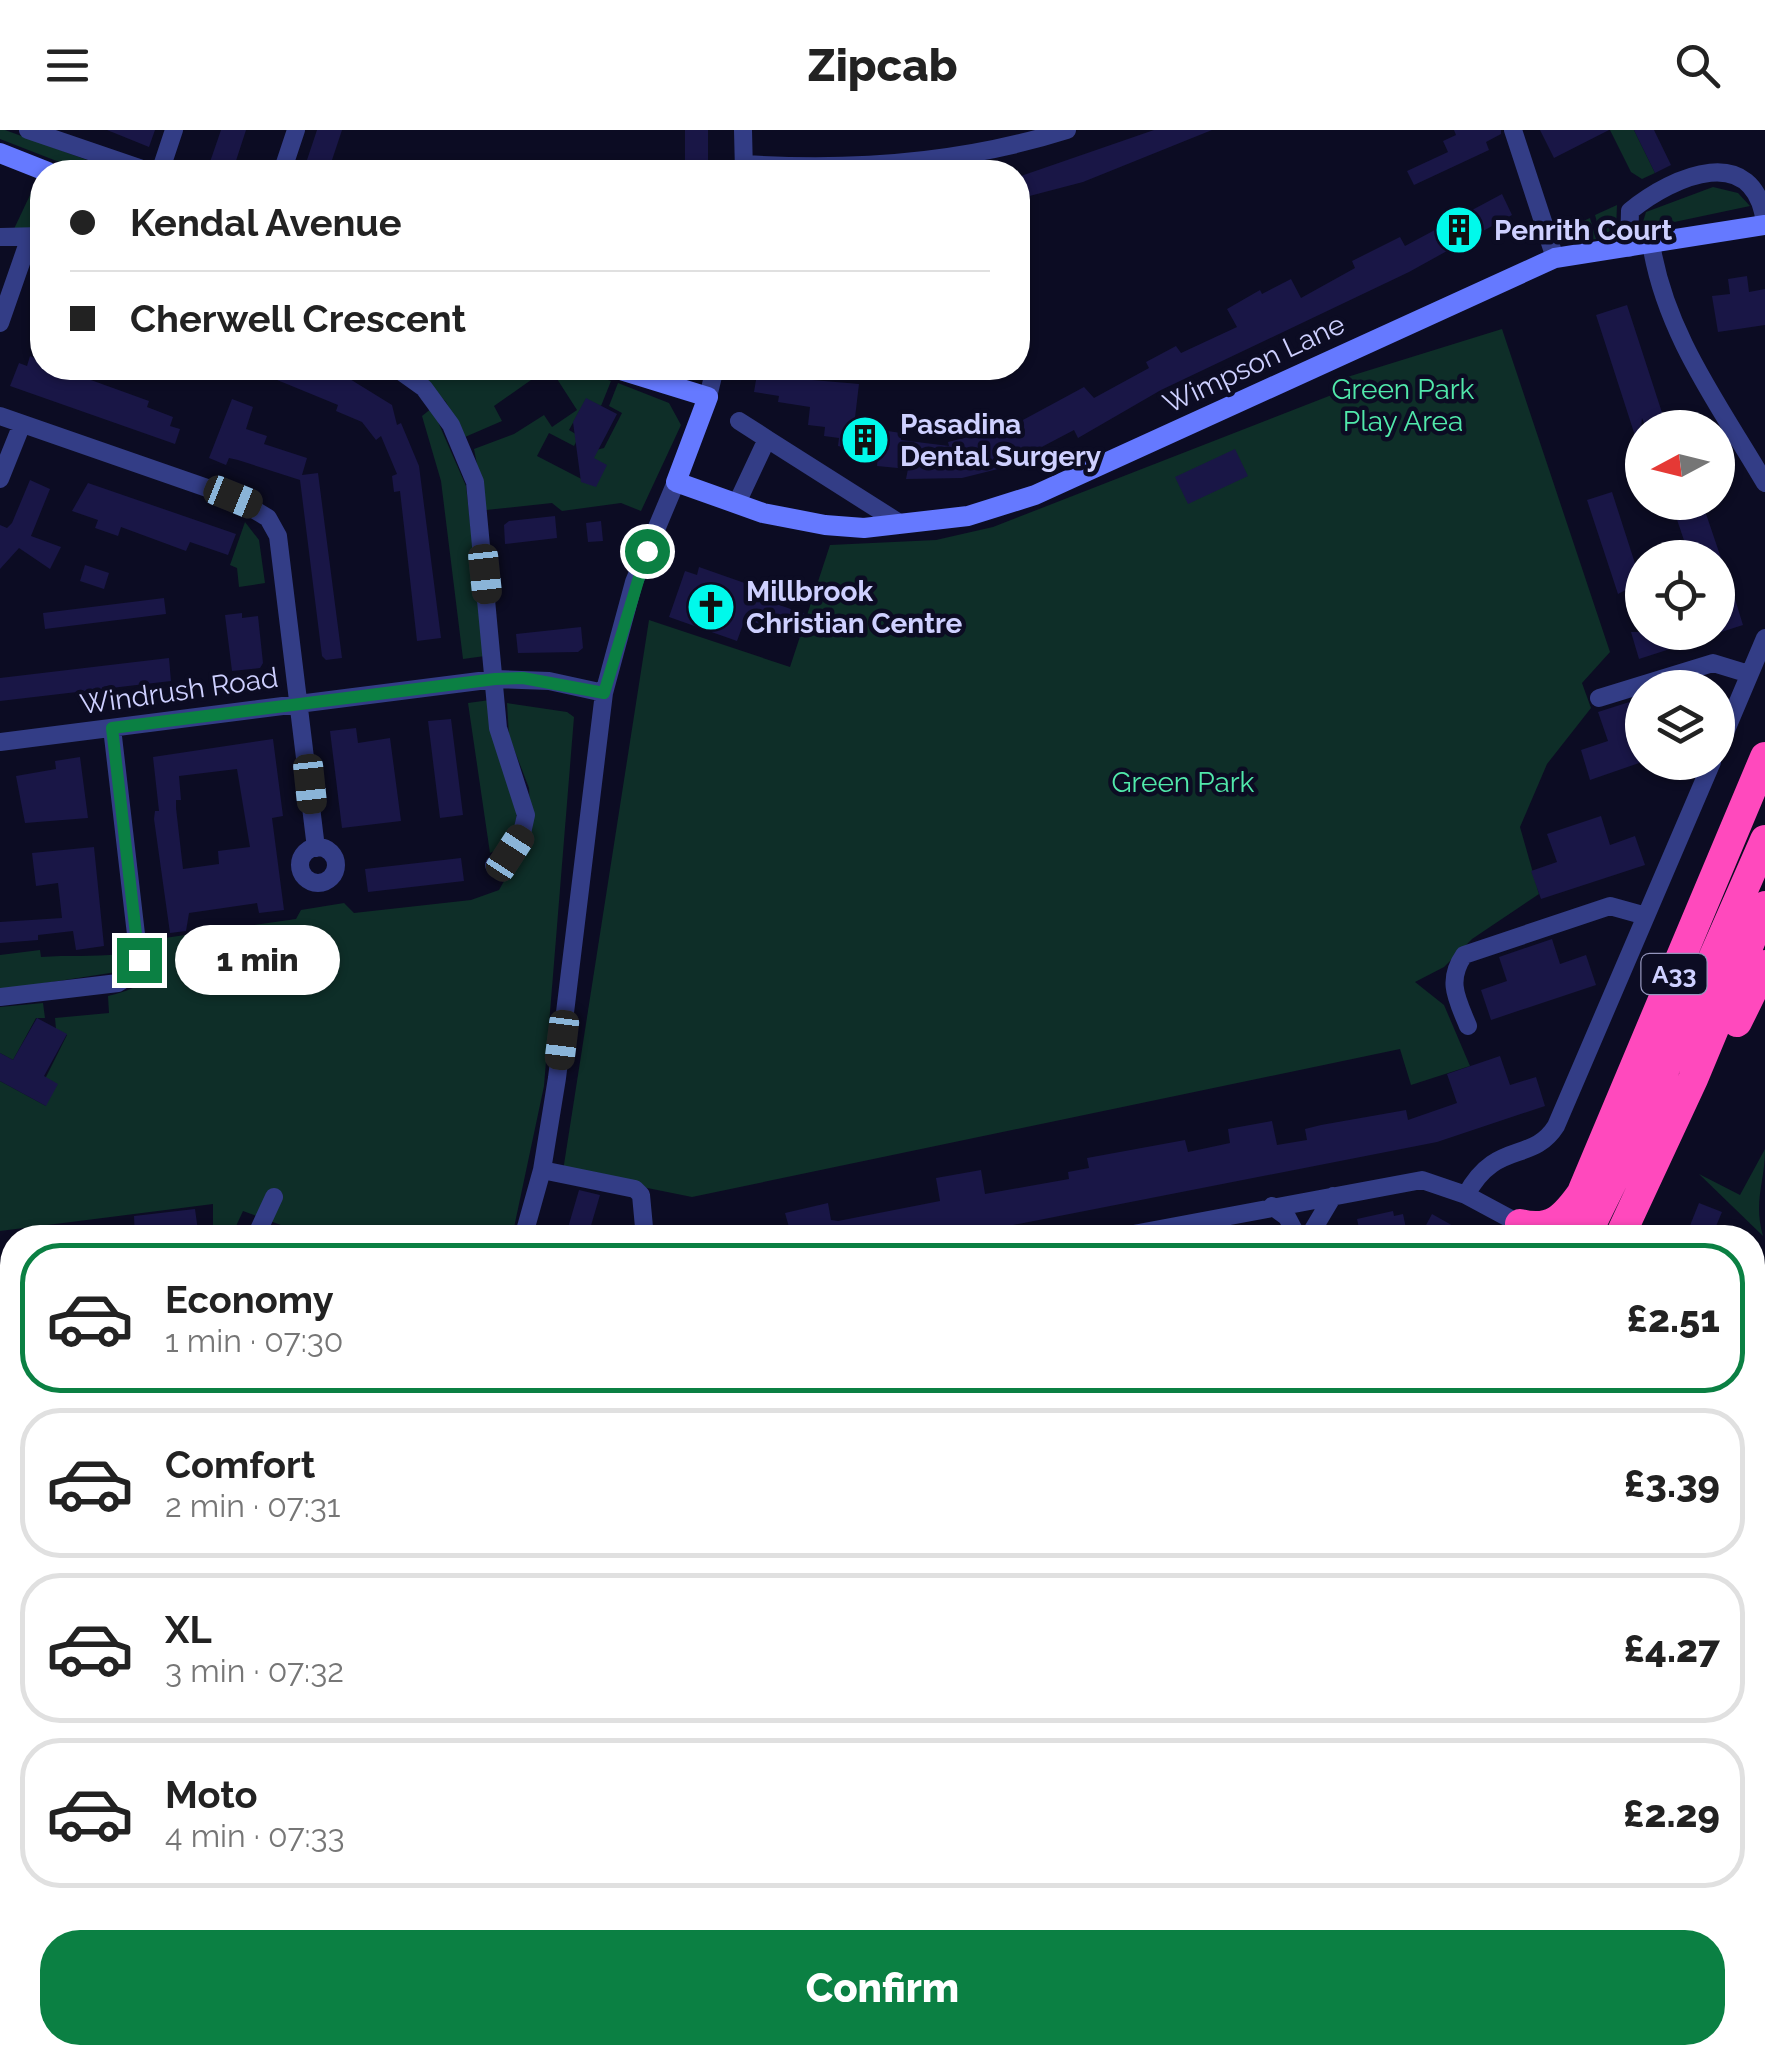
<!DOCTYPE html>
<meta charset="utf-8">
<style>
body{margin:0;font-family:Raleway,sans-serif;background:#f2f2f2;color:#222;height:100vh;display:flex;flex-direction:column;font-size:38px;white-space:nowrap}
*{box-sizing:border-box;margin:0}
p{font-size:32px;color:#767676}
.icon{flex:none;width:55px;height:55px;fill:none;stroke:currentColor;stroke-width:2;stroke-linecap:round;stroke-linejoin:round}
.map{position:relative;flex:1;overflow:hidden}
.side{position:absolute;left:0px;top:1095px;width:1765px;height:840px;display:flex;flex-direction:column;background:#fff;border-radius:40px 40px 0 0;box-shadow:0 2px 8px #0004}
.side>*{flex:none}
.banner{position:absolute;left:30px;top:30px;width:1000px;height:220px;border-radius:40px;box-shadow:0 2px 8px #0004;display:grid;align-content:center;height:220px;padding:0 40px;background:#fff}
.needle{width:65px;rotate:263deg}
.fabs{position:absolute;left:1625px;top:280px;display:grid;gap:20px}
.fabs a{display:grid;place-items:center;width:110px;height:110px;border-radius:50%;background:#fff;box-shadow:0 2px 8px #0004;font-size:50px}
.end{position:absolute;width:45px;height:45px;margin:-22px;border:12px solid #0b8043;background:#fff;box-shadow:0 0 0 5px #fff}
.from{border-radius:50%}
.bubble{position:absolute;height:70px;border-radius:35px;background:#fff;box-shadow:0 2px 8px #0004;font-size:32px;font-weight:800;line-height:70px;text-align:center}
.car{position:absolute;width:30px;height:60px;margin:-30px -15px;border-radius:12px;box-shadow:0 0 8px 2px #0007;background:linear-gradient(#222 24%,#8ab4d8 0 40%,#222 0 76%,#8ab4d8 0 86%,#222 0)}
.banner b{display:flex;align-items:center;gap:35px;height:95px;font-size:38px}
.banner b+b{border-top:2px solid #e0e0e0}
.banner i{width:25px;height:25px;background:#222}
ul{padding:18px 0 0;list-style:none}
li{display:flex;align-items:center;gap:30px;height:150px;margin:0 20px 15px;padding:0 20px;border:5px solid #e0e0e0;border-radius:40px}
li div{flex:1}
li b{display:block;font-size:38px}
li em{font-style:normal;font-weight:800}
li.current{border-color:#0b8043}
li>.icon{width:90px;height:90px;stroke-width:1.5}
.cta{display:flex;gap:20px;margin-top:auto;padding:20px 40px}
.cta a{flex:1;height:115px;border-radius:40px;background:#0b8043;color:#fff;font-size:40px;font-weight:800;line-height:115px;text-align:center}
header{display:flex;justify-content:space-between;align-items:center;height:130px;padding:0 40px;background:#fff;font-size:45px;font-weight:800}
.map>svg:first-child{display:block}
.green{fill:#0e2e28}
.building{fill:#191646;fill-rule:evenodd}
.lines{fill:none;stroke-linecap:round;stroke-linejoin:round}
.street{stroke:#333d86;stroke-width:18}
.secondary{stroke:#6579ff;stroke-width:20}
.highway{stroke:#ff49bd;stroke-width:30}
.route{stroke:#0b8043;stroke-width:12}
.labels{text-anchor:middle;dominant-baseline:central;stroke-width:9;stroke-linejoin:round;paint-order:stroke}
.shield{fill:#0c0c23;stroke:#9495bd;stroke-width:2.5}
.shield-label{font-size:25px;font-weight:bold;fill:#ced0ff}
.poi-label{font-size:28px;font-weight:bold;fill:#ced0ff;stroke:#0c0c23;text-anchor:start}
.street-label{font-size:28px;fill:#ced0ff;stroke:#0c0c23}
.park-label{font-size:28px;fill:#51e9ab;stroke:#0c0c23}
</style>
<header><svg class="icon" aria-label="menu" viewBox="0 0 24 24"><path d="M4 6h16M4 12h16M4 18h16"/></svg>Zipcab<svg class="icon" aria-label="search" viewBox="0 0 24 24"><circle cx="10" cy="10" r="6"/><path d="M15 15l6 6"/></svg></header>
<div class="map">
<svg width="1765" height="1935" viewBox="0 0 1765 1935">
<rect width="100%" height="100%" fill="#0c0c23"/>
<path class="green" d="M0,0H5L120,42H85L0,9Z
M1610,0H1634L1655,43L1642,49L1631,42Z
M1713,57L1738,63L1750,76L1646,98L1642,95L1646,82Z
M31,63L42,68V97L13,101Z
M1617,75L1616,99L1601,107L1595,85Z
M1590,88L1596,109L1578,111L1561,101Z
M1502,199L1610,522L1582,553L1591,578L1547,634L1520,697L1539,764L1472,809L1444,837L1415,852L1444,875L1470,936L1411,955L1400,919L692,1067L563,1041L649,490L790,537L830,415L936,410L993,397L1347,259L1344,248Z
M413,238H548L494,276L502,291L465,307L446,272Z
M550,238H571L611,251L601,276L586,269L569,300L579,306L574,316L549,303L537,326L595,356L584,323L604,318L622,283L609,276L618,253L669,273L681,295L641,381L621,373L562,381L552,373L486,380L474,319L514,304L544,285L552,297L577,280Z
M432,278L466,356L485,526L463,529L441,351L422,286Z
M245,392L259,410L265,453L239,457L237,438L230,435Z
M490,570C501,611 545,700 490,723L468,573Z
M507,573L567,582L574,587L544,956L512,1107H313L243,1081L231,1107H213V1074L0,1101V951L46,976V947L67,905L56,899L55,888L109,883L108,866C147,857 148,849 151,810L296,789L301,780L344,773L354,783L471,770L499,760L531,703L529,658L509,606Z
M40,820L41,827C68,825 92,827 120,824L123,841L0,860V825Z
M43,873L45,888H36L13,930L0,923V877Z
M1765,1019C1765,1053 1753,1071 1763,1106L1699,1044L1740,1065Z
M12,1376V1461L0,1471V1377Z
M81,1923H167L151,1935H88Z
M664,1923L841,1922V1923L836,1935H693Z"/>
<path class="building" d="M107,0H155L149,17Z
M221,0H246L233,40L210,32Z
M317,0H342L328,42H303Z
M685,0H708V42H685Z
M1154,0H1212L1083,52L1018,69V47Z
M1454,0H1501V4L1486,12L1489,20L1414,55L1407,41L1448,22L1443,11L1456,5Z
M1540,0H1609L1554,28Z
M1634,0H1654L1671,35L1655,43Z
M1502,64L1512,85L1409,142L1161,260L1078,308L1074,300L1002,338L962,348L906,349L908,339L877,336L878,325L838,316L839,308L824,306L825,297L808,295L810,277L778,272L779,266L754,262L758,238L802,239L801,249L859,254L854,296L901,303V310L949,316L948,312L1012,296L1084,257L1094,268L1149,238L1146,232L1176,216L1181,223L1237,197L1227,179L1260,160L1262,164L1291,149L1301,168L1355,138L1352,131L1400,107L1405,116Z
M1747,146L1749,162L1765,159V195L1718,202L1712,166L1730,164L1728,149Z
M1627,175L1667,298H1646L1642,288L1639,318L1596,185Z
M30,226L42,231V238H68L66,241L149,271L147,277L173,287L170,296L180,299L175,314L10,256L19,233L27,236Z
M248,238H332L392,275L397,295L401,293L419,336L441,508L417,511L400,361L394,362L392,346L397,344L381,306L376,310L362,292L336,281L338,275Z
M586,268L617,284L594,328L607,335L596,357L581,352L573,292Z
M232,269L253,277L246,299L267,306L264,314L307,328L302,345L318,343L342,528L326,530L322,526L300,350L238,330L229,328L226,335L209,328Z
M1235,319L1248,346L1188,374L1175,347Z
M30,350L50,359L31,406L61,417L50,439L19,418L0,439V395L7,398L12,393Z
M88,353L236,404L228,425L190,412L186,421L121,397L118,406L95,398L98,390L72,381Z
M1612,362L1641,452L1618,464L1587,370Z
M1671,372H1702L1721,428H1690Z
M555,386L557,408L505,414L504,395L509,391Z
M601,391L603,411L588,412L586,393Z
M85,435L109,443L104,459L80,451Z
M699,437L756,457L753,466L808,485L800,508L745,489L737,511L669,487L685,441L697,445Z
M1734,466L1743,495L1718,503V471Z
M164,468L166,484L45,499L43,483Z
M242,483V488L258,486L263,533L260,538L232,541L225,485Z
M581,497L583,518L578,522L518,523L516,504Z
M1631,502H1710V506L1639,529Z
M169,528L171,551L0,571V548Z
M1642,568V632L1590,650L1581,620L1608,611L1598,582Z
M451,589L463,685L440,688L428,591Z
M356,598L358,613L390,608L401,691L342,698L330,601Z
M273,609L283,686L272,688L284,780L259,783L257,773L189,783L186,801L170,803L154,689L155,681H159L153,627ZM237,639L250,717L218,721L219,734L183,739L176,678V670H181L179,646Z
M80,627L88,688L25,693L16,646L56,639L55,631Z
M1601,686L1610,715L1635,706L1645,735L1541,769L1531,741L1557,732L1547,704Z
M94,717L104,816L76,820L73,801L38,805V810L0,813V792L62,788L58,753L36,756L32,723Z
M461,728L464,751L368,762L365,739Z
M1552,809L1560,834L1586,825L1596,855L1491,890L1481,860L1507,851L1499,827Z
M37,888L67,904L44,946L58,954L46,976L0,951V923L13,930Z
M1500,926L1510,955L1536,947L1545,976L1437,1012L947,1108H792L785,1083L828,1073L831,1090L838,1091L940,1071L936,1048L981,1040L985,1064L1024,1057L1069,1049L1068,1042L1089,1038L1087,1028L1185,1010L1188,1022L1230,1013L1228,999L1272,991L1277,1015L1307,1010L1305,999L1321,995L1406,980L1408,990L1457,973L1447,944Z
M579,1060L600,1065L590,1099L588,1108H565Z
M1699,1073L1722,1082L1711,1108H1685Z
M195,1079L199,1108H135L134,1086Z
M1393,1081L1394,1086L1403,1084L1408,1108H1361L1357,1089Z
M1432,1084L1448,1093L1473,1108H1419Z"/>
<g class="lines">
<path class="street" d="M28,0L151,42
M743,0L744,42
M1513,0L1555,128
M745,34C854,41 963,33 1067,0
M160,42L174,0
M282,42L296,0
M0,107L42,106
M1651,113C1665,204 1720,276 1765,353
M1629,118L1630,81C1674,45 1755,11 1765,93
M0,193L30,107
M396,238L424,258L451,295L475,352L498,598L526,685L522,703L510,723L494,735
M708,267L715,238
M0,286L233,367L268,388L278,406L316,718
M739,291L767,309
M0,349L22,294
M737,373L767,309L901,394
M1599,568L1713,533L1749,544
M0,612L495,549L549,551L604,563
M1718,619L1765,508
M300 735a18 18 0 1 1 36 0a18 18 0 1 1-36 0Z
M0,867L118,853L132,844L139,830L112,598
M1468,896C1457,869 1446,851 1464,825L1610,776L1646,786
M542,1040L635,1059L641,1065L645,1108
M1466,1065C1496,1009 1532,1034 1556,996L1712,632
M1272,1076L1287,1087L1298,1108
M255,1108L274,1067
M523,1108L542,1040L557,948L604,563L634,452L676,352
M1112,1108L1422,1050L1466,1065L1520,1094
M1308,1108L1333,1066
M0,1186L12,1185
M1752,1232L1765,1217
M0,1287L12,1286
M0,1478L12,1471
M1,1817L12,1842
M51,1922L57,1935
M182,1935L198,1922
M1254,1935L1261,1922"/>
<path class="secondary" d="M0,23L48,42
M614,238L708,267L676,352L763,383L825,395L864,398L968,386L1035,365L1555,128L1765,95"/>
<path class="highway" d="M1737,892L1765,835
M1520,1094C1552,1102 1565,1087 1582,1063
M1586,1105L1640,995L1765,710
M1573,1108L1583,1060L1765,627
M1619,1108L1693,949L1765,776
M1134,1935L1140,1922
M1166,1935L1172,1922"/>
</g>
<g class="lines">
<path class="route" d="M139,830L112,598L495,549L523,548L604,563L647,421"/>
</g>
<defs>
<g id="building-disc" transform="scale(2.5)"><circle r="9.5" fill="#00f9eb" stroke="#0c0c23"/><path d="M-4-6H4V6H1V3H-1V6H-4ZM-2.5-4.3h1.7v1.8h-1.7ZM.8-4.3h1.7v1.8H.8ZM-2.5-1h1.7V.8h-1.7ZM.8-1h1.7V.8H.8Z" fill="#111"/></g>
<g id="church-disc" transform="scale(2.5)"><circle r="9.5" fill="#00f9eb" stroke="#0c0c23"/><path d="M-1.2-6h2.4v3.5h3.3v2.4h-3.3V6h-2.4V-.1h-3.3v-2.4h3.3Z" fill="#111"/></g>
</defs>
<g fill-rule="evenodd">
<use href="#building-disc" x="1459" y="100"/>
<use href="#building-disc" x="865" y="310"/>
<use href="#church-disc" x="711" y="477"/>
</g>
<g class="labels">
<rect class="shield" x="1641.5" y="824" width="65" height="40" rx="8"/>
<g class="shield-label">
<text x="1674" y="844">A33</text>
</g>
<g class="poi-label">
<text x="1494" y="100">Penrith Court</text>
<text x="900" y="294">Pasadina<tspan x="900" dy="32">Dental Surgery</tspan></text>
<text x="746" y="461">Millbrook<tspan x="746" dy="32">Christian Centre</tspan></text>
</g>
<g class="street-label">
<text transform="translate(1254 234) rotate(-25)">Wimpson Lane</text>
<text transform="translate(179 561) rotate(-8)">Windrush Road</text>
</g>
<g class="park-label">
<text x="1403" y="259">Green Park<tspan x="1403" dy="32">Play Area</tspan></text>
<text x="1183" y="652">Green Park</text>
</g>
</g>
</svg>
<div class="fabs">
<a><svg class="needle" viewBox="-14 -14 28 28"><path d="M0-13l5 13h-10z" fill="#e53935"/><path d="M0 13l5-13h-10z" fill="#767676"/></svg></a>
<a><svg class="icon" aria-label="locate" viewBox="0 0 24 24"><circle cx="12" cy="12" r="6"/><path d="M12 2v4M12 18v4M2 12h4M18 12h4"/></svg></a>
<a><svg class="icon" aria-label="layers" viewBox="0 0 24 24"><path d="M12 4l9 5-9 5-9-5zM3 14l9 5 9-5"/></svg></a>
</div>
<i class="end from" style="left:647px;top:421px"></i>
<i class="end" style="left:139px;top:830px"></i>
<div class="bubble" style="left:175px;top:795px;width:165px">1 min</div>
<i class="car" style="left:233px;top:367px;rotate:112deg"></i>
<i class="car" style="left:485px;top:444px;rotate:174deg"></i>
<i class="car" style="left:310px;top:654px;rotate:174deg"></i>
<i class="car" style="left:510px;top:723px;rotate:33deg"></i>
<i class="car" style="left:562px;top:910px;rotate:187deg"></i>
<div class="banner">
<b><i class="from"></i>Kendal Avenue</b>
<b><i></i>Cherwell Crescent</b>
</div>
<section class="side">
<ul>
<li class="current"><svg class="icon" aria-label="car" viewBox="0 0 24 24"><path d="M5 17H2v-5l4-1 3-4h7l3 4 3 1v5h-3M9 17h6M6 11h13"/><circle cx="7" cy="17" r="2"/><circle cx="17" cy="17" r="2"/></svg><div><b>Economy</b><p>1 min · 07:30</p></div><em>£2.51</em></li>
<li><svg class="icon" aria-label="car" viewBox="0 0 24 24"><path d="M5 17H2v-5l4-1 3-4h7l3 4 3 1v5h-3M9 17h6M6 11h13"/><circle cx="7" cy="17" r="2"/><circle cx="17" cy="17" r="2"/></svg><div><b>Comfort</b><p>2 min · 07:31</p></div><em>£3.39</em></li>
<li><svg class="icon" aria-label="car" viewBox="0 0 24 24"><path d="M5 17H2v-5l4-1 3-4h7l3 4 3 1v5h-3M9 17h6M6 11h13"/><circle cx="7" cy="17" r="2"/><circle cx="17" cy="17" r="2"/></svg><div><b>XL</b><p>3 min · 07:32</p></div><em>£4.27</em></li>
<li><svg class="icon" aria-label="car" viewBox="0 0 24 24"><path d="M5 17H2v-5l4-1 3-4h7l3 4 3 1v5h-3M9 17h6M6 11h13"/><circle cx="7" cy="17" r="2"/><circle cx="17" cy="17" r="2"/></svg><div><b>Moto</b><p>4 min · 07:33</p></div><em>£2.29</em></li>
</ul>
<div class="cta"><a>Confirm</a></div>
</section>
</div>
